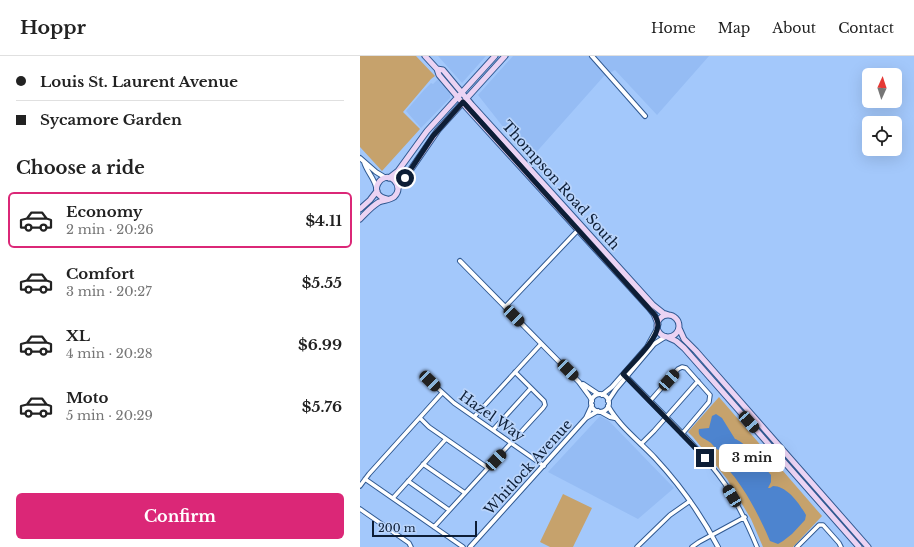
<!DOCTYPE html>
<meta charset="utf-8">
<style>
body{margin:0;font-family:"Libre Baskerville",serif;background:#f6f6f6;color:#222;height:100vh;display:flex;flex-direction:column;font-size:15px;white-space:nowrap}
*{box-sizing:border-box;margin:0}
p{font-size:13px;color:#767676}
.icon{flex:none;width:22px;height:22px;fill:none;stroke:currentColor;stroke-width:2;stroke-linecap:round;stroke-linejoin:round}
.map{position:relative;flex:1;overflow:hidden}
.details{display:flex;flex-direction:column;background:#fff;width:360px}
.details>*{flex:none}
.hud{display:grid;align-content:center;height:88px;padding:0 16px;background:#fff}
.needle{width:26px;rotate:3deg}
.tools{position:absolute;left:502px;top:12px;display:grid;gap:8px}
.tools a{display:grid;place-items:center;width:40px;height:40px;border-radius:6px;background:#fff;box-shadow:0 4px 16px #0002;font-size:20px}
.scale{position:absolute;left:12px;bottom:10px;width:105px;box-sizing:border-box;padding-left:4px;border:2px solid #0d1e36;border-top:0;font-size:11px;line-height:14px;white-space:nowrap;color:#0d1e36;-webkit-text-stroke:3px #b9d4fb;paint-order:stroke}
.end{position:absolute;width:18px;height:18px;margin:-9px;border:5px solid #0d1e36;background:#fff;box-shadow:0 0 0 2px #fff}
.from{border-radius:50%}
.bubble{position:absolute;height:28px;border-radius:6px;background:#fff;box-shadow:0 4px 16px #0002;font-size:13px;font-weight:800;line-height:28px;text-align:center}
.car{position:absolute;width:12px;height:24px;margin:-12px -6px;border-radius:5px;box-shadow:0 0 3px 1px #0007;background:linear-gradient(#222 24%,#8ab4d8 0 40%,#222 0 76%,#8ab4d8 0 86%,#222 0)}
.hud b{display:flex;align-items:center;gap:14px;height:38px;font-size:15px}
.hud b+b{border-top:1px solid #e0e0e0}
.hud i{width:10px;height:10px;background:#222}
ul{padding:0;list-style:none}
li{display:flex;align-items:center;gap:12px;height:56px;margin:0 8px 6px;padding:0 8px;border:2px solid transparent;border-radius:6px}
li div{flex:1}
li b{display:block;font-size:15px}
li em{font-style:normal;font-weight:800}
li.on{border-color:#db2777}
li>.icon{width:36px;height:36px;stroke-width:1.5}
h2{padding:0 16px;font-size:18px;line-height:48px}
.button{display:flex;gap:8px;margin-top:auto;padding:8px 16px}
.button a{flex:1;height:46px;border-radius:6px;background:#db2777;color:#fff;font-size:16px;font-weight:800;line-height:46px;text-align:center}
header{display:flex;align-items:center;gap:24px;box-sizing:border-box;height:56px;padding:0 20px;background:#fff;border-bottom:1px solid #e0e0e0}
header strong{font-size:19px}
nav{display:flex;gap:22px;margin-inline-start:auto;font-size:14px}
main{display:flex;flex:1;min-height:0}
.map>svg:first-child{display:block}
.built{fill:#95bcf4}
.green{fill:#c6a26c}
.water{fill:#4d84cf}
.lines{fill:none;stroke-linecap:round;stroke-linejoin:round}
.minor-casing{stroke:#305991;stroke-width:5.5}
.tertiary-casing{stroke:#305991;stroke-width:6}
.secondary-casing{stroke:#305991;stroke-width:7}
.minor{stroke:#fff;stroke-width:3.5}
.tertiary{stroke:#fff;stroke-width:4}
.secondary{stroke:#ebd3f3;stroke-width:5}
.route{stroke:#0d1e36;stroke-width:5}
.labels{text-anchor:middle;dominant-baseline:central;stroke-width:3.5;stroke-linejoin:round;paint-order:stroke}
.street-label{font-size:14px;fill:#0d1e36;stroke:#b9d4fb}
</style>
<header>
<strong>Hoppr</strong>
<nav><a>Home</a><a>Map</a><a>About</a><a>Contact</a></nav>
</header>
<main>
<section class="details">
<div class="hud">
<b><i class="from"></i>Louis St. Laurent Avenue</b>
<b><i></i>Sycamore Garden</b>
</div>
<h2>Choose a ride</h2>
<ul>
<li class="on"><svg class="icon" aria-label="car" viewBox="0 0 24 24"><path d="M5 17H2v-5l4-1 3-4h7l3 4 3 1v5h-3M9 17h6M6 11h13"/><circle cx="7" cy="17" r="2"/><circle cx="17" cy="17" r="2"/></svg><div><b>Economy</b><p>2 min · 20:26</p></div><em>$4.11</em></li>
<li><svg class="icon" aria-label="car" viewBox="0 0 24 24"><path d="M5 17H2v-5l4-1 3-4h7l3 4 3 1v5h-3M9 17h6M6 11h13"/><circle cx="7" cy="17" r="2"/><circle cx="17" cy="17" r="2"/></svg><div><b>Comfort</b><p>3 min · 20:27</p></div><em>$5.55</em></li>
<li><svg class="icon" aria-label="car" viewBox="0 0 24 24"><path d="M5 17H2v-5l4-1 3-4h7l3 4 3 1v5h-3M9 17h6M6 11h13"/><circle cx="7" cy="17" r="2"/><circle cx="17" cy="17" r="2"/></svg><div><b>XL</b><p>4 min · 20:28</p></div><em>$6.99</em></li>
<li><svg class="icon" aria-label="car" viewBox="0 0 24 24"><path d="M5 17H2v-5l4-1 3-4h7l3 4 3 1v5h-3M9 17h6M6 11h13"/><circle cx="7" cy="17" r="2"/><circle cx="17" cy="17" r="2"/></svg><div><b>Moto</b><p>5 min · 20:29</p></div><em>$5.76</em></li>
</ul>
<div class="button"><a>Confirm</a></div>
</section>
<div class="map">
<svg width="554" height="491" viewBox="0 0 554 491">
<rect width="100%" height="100%" fill="#a3c8fb"/>
<path class="built" d="M78,0H126L102,27Z
M153,0H349L297,59L255,14L244,20L172,101L144,72L118,39Z
M78,23L90,38V42L61,72L46,55L64,34L71,27L73,28Z
M240,360L249,365L314,432L278,463L188,416Z"/>
<path class="green" d="M0,0H56L75,20L71,23L43,56L60,73L22,115L0,91Z
M359,341L462,460L433,491H403L391,463L367,423L333,381L328,376Z
M203,438L232,452L213,491H190L180,486Z"/>
<path class="water" d="M356,358L362,362L375,383C386,386 403,410 411,419V426L408,432H410L413,430C427,430 439,447 446,459L445,464L432,478L423,485L418,488L410,485C401,464 390,442 376,423C371,416 363,409 359,401C361,396 366,394 367,389H365L358,394C355,392 353,389 351,387C345,382 337,382 339,373L349,372L352,360Z"/>
<g class="lines">
<g class="minor-casing">
<path id="minor" d="M145,251L218,174
M265,319C299,355 337,388 365,428C378,448 388,469 397,491
M70,325L94,347L184,410
M290,345L318,313L322,311L326,312L350,339L349,346L322,378
M114,361L181,288
M60,362L69,371L128,412
M133,374L171,332
M281,388L294,375L338,325
M63,408L105,437
M5,423L103,491
M48,425L89,454
M0,430L9,418L82,337
M33,442L86,383
M0,453L49,487L51,491
M74,471L183,352L185,349L184,345L155,316
M277,491L310,459L330,445
M332,491L339,486L385,461
M437,491L459,469H463L479,487L481,491"/>
</g>
<g class="tertiary-casing">
<path id="tertiary" d="M232,0L285,60
M0,102L16,116L26,122
M4,106C7,116 14,122 16,131
M100,205L219,326L230,341L232,345
M223,328L238,338
M231 347a9 9 0 1 1 18 0a9 9 0 1 1-18 0Z
M242,339L252,331L287,291L298,271
M248,345L256,333L294,288L305,281
M248,350C259,370 279,385 295,402C320,429 341,458 358,491
M241,356L250,361L255,362
M226,362L238,355
M110,491L226,362L232,349"/>
</g>
<g class="secondary-casing">
<path id="secondary" d="M65,0L77,13L83,14L112,49L293,249L303,257L309,259
M77,13L79,19L106,51L290,253L294,258L298,268
M29,122L38,115L67,75L135,0
M38,132L78,74L145,0
M0,153L10,144L17,135
M0,163C6,157 12,150 19,146C24,144 30,144 34,141C36,139 38,136 38,133C38,129 36,126 34,124C21,113 6,139 27,143
M297 270a11 11 0 1 1 22 0a11 11 0 1 1-22 0Z
M319,272L324,283L336,295L508,491
M307,281L316,285L324,292L499,491"/>
</g>
<use href="#minor" class="minor"/>
<use href="#tertiary" class="tertiary"/>
<use href="#secondary" class="secondary"/>
</g>
<g class="lines">
<path class="route" d="M45,122L73,80L103,46L294,258C296,261 298,265 298,269C297,285 273,306 263,318L345,402"/>
</g>
<g class="labels">
<g class="street-label">
<text transform="translate(201 129) rotate(48)">Thompson Road South</text>
<text transform="translate(132 360) rotate(35)">Hazel Way</text>
<text transform="translate(168 411) rotate(-48)">Whitlock Avenue</text>
</g>
</g>
</svg>
<div class="tools">
<a><svg class="needle" viewBox="-14 -14 28 28"><path d="M0-13l5 13h-10z" fill="#e53935"/><path d="M0 13l5-13h-10z" fill="#767676"/></svg></a>
<a><svg class="icon" aria-label="locate" viewBox="0 0 24 24"><circle cx="12" cy="12" r="6"/><path d="M12 2v4M12 18v4M2 12h4M18 12h4"/></svg></a>
</div>
<div class="scale">200 m</div>
<i class="end from" style="left:45px;top:122px"></i>
<i class="end" style="left:345px;top:402px"></i>
<div class="bubble" style="left:359px;top:388px;width:66px">3 min</div>
<i class="car" style="left:154px;top:260px;rotate:136deg"></i>
<i class="car" style="left:208px;top:314px;rotate:135deg"></i>
<i class="car" style="left:309px;top:324px;rotate:42deg"></i>
<i class="car" style="left:70px;top:325px;rotate:134deg"></i>
<i class="car" style="left:389px;top:366px;rotate:139deg"></i>
<i class="car" style="left:136px;top:404px;rotate:43deg"></i>
<i class="car" style="left:372px;top:440px;rotate:329deg"></i>
</div>
</main>
